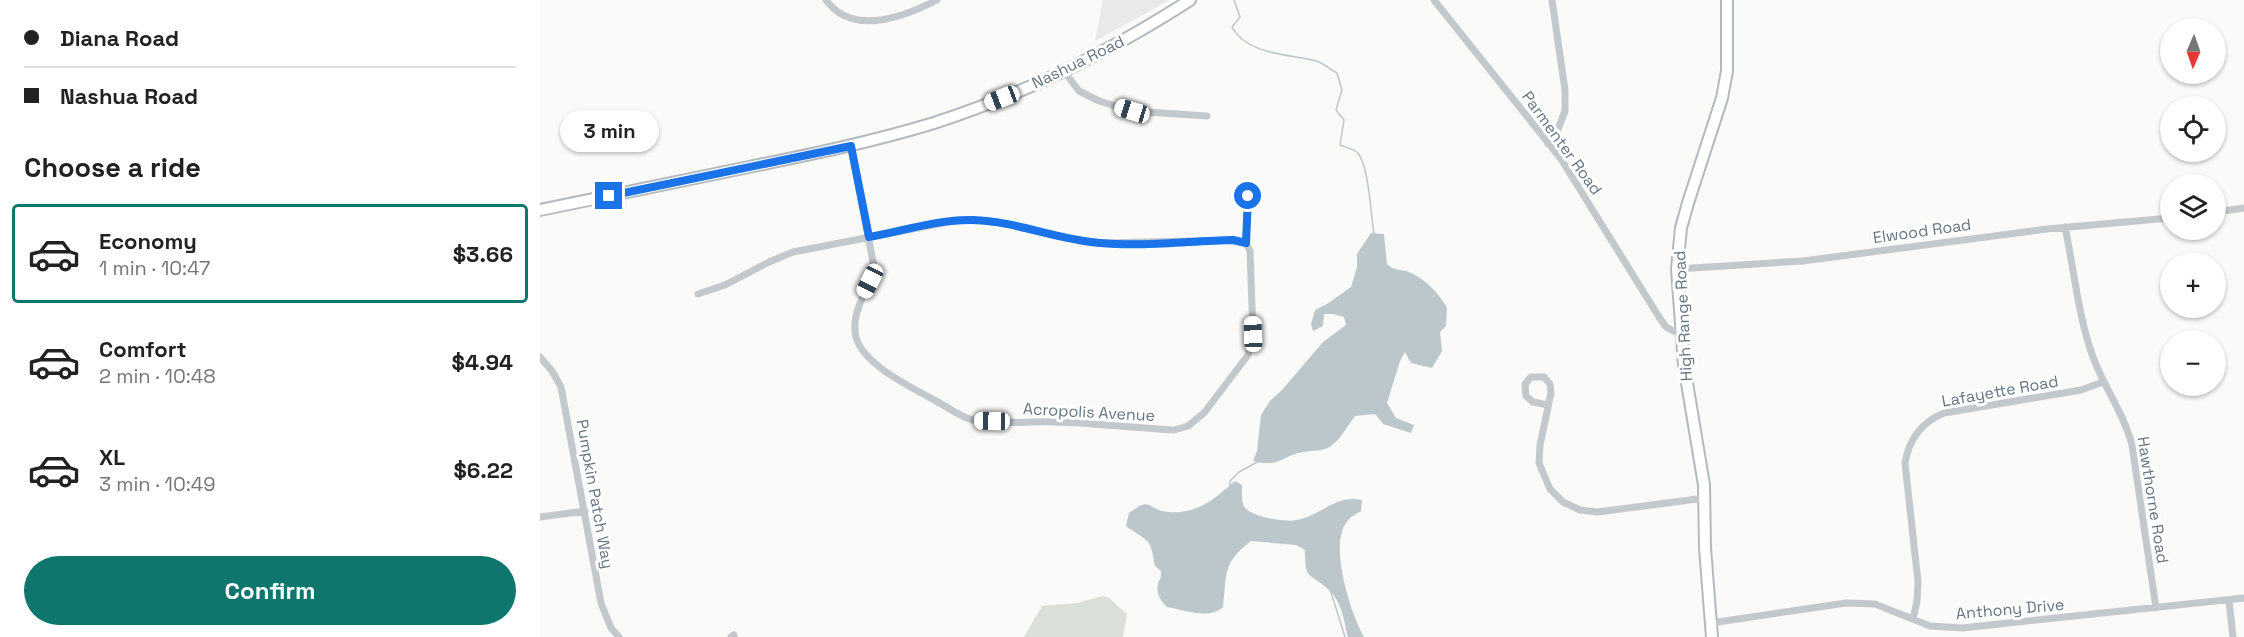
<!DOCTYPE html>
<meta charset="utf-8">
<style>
body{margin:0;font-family:"Space Grotesk",sans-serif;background:#f2f2f2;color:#222;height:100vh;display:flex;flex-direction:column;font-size:22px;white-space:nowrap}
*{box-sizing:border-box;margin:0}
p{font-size:20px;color:#767676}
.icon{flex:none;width:33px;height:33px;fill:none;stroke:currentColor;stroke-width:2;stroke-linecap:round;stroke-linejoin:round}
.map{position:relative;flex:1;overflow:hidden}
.sheet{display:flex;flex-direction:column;background:#fff;width:540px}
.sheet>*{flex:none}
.guide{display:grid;align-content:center;height:132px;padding:0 24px;background:#fff}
.needle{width:39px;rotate:182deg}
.fabs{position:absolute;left:1620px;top:18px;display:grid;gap:12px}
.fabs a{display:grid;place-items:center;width:66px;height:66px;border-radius:50%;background:#fff;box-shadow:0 2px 4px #0004;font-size:30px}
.end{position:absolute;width:27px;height:27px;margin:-14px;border:8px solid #1a73e8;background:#fff;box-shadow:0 0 0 3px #fff}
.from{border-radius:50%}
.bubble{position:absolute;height:42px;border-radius:21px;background:#fff;box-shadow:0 2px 4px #0004;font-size:20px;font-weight:700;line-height:42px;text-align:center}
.car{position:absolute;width:18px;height:36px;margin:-18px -9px;border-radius:8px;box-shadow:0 0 4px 2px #0007;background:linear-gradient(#fff 24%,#345 0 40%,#fff 0 76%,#345 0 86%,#fff 0)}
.guide b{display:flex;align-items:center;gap:21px;height:57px;font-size:22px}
.guide b+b{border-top:2px solid #e0e0e0}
.guide i{width:15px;height:15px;background:#222}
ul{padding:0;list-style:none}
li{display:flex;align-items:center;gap:18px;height:99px;margin:0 12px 9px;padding:0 12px;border:3px solid transparent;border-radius:6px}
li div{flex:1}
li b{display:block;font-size:22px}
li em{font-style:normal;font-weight:700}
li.active{border-color:#0f766e}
li>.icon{width:54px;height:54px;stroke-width:1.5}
h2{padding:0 24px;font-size:27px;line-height:72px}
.cta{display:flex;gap:12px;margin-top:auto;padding:12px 24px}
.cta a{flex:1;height:69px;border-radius:36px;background:#0f766e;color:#fff;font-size:24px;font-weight:700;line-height:69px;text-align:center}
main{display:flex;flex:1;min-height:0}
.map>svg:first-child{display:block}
.built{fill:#e8e9e9}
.green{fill:#dadfd7}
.water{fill:#bbc7cb}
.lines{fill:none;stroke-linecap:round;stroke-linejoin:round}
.stream{stroke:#bbc7cb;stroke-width:1.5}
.secondary-casing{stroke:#b3babf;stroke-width:14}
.primary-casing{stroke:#b5babe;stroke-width:14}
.street{stroke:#c3c8cc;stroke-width:7}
.secondary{stroke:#fff;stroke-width:10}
.primary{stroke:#fff;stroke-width:10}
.route{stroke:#1a73e8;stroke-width:8}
.labels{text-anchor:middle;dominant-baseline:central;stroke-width:6;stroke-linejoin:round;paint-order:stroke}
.street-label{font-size:16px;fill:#657683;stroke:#fff}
</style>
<main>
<section class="sheet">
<div class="guide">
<b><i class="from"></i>Diana Road</b>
<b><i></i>Nashua Road</b>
</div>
<h2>Choose a ride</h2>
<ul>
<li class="active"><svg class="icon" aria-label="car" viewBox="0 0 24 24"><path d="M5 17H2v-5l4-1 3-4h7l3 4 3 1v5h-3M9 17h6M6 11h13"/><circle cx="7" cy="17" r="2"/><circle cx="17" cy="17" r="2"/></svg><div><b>Economy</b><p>1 min · 10:47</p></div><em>$3.66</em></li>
<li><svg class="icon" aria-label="car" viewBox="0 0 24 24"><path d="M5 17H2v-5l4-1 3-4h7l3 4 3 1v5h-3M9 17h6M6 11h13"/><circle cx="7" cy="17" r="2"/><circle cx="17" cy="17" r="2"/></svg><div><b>Comfort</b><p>2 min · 10:48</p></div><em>$4.94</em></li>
<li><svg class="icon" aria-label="car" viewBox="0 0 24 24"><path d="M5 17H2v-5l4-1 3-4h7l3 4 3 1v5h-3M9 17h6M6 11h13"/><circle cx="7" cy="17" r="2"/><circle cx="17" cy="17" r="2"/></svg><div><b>XL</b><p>3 min · 10:49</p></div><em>$6.22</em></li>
</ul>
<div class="cta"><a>Confirm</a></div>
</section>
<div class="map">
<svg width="1704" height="637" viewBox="0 0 1704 637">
<rect width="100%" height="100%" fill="#fafaf8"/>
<path class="built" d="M563,0H630L555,41Z"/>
<path class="green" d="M563,596L569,598L587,614L583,637H484L502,606L537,603Z"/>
<path class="water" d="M831,233L844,234L847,264C853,271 861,269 869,272C885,279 899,293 907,308L906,326L900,332L902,351L892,368L871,363L865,352L860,361L847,403L856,418L874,425L871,433L843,424L835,414L815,416C808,425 801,439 791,446C782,452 773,450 763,452C741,456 740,468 713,461L717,451L721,415L730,401L742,390L783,342L806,325L804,317L793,314H784L783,326L773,331L771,324L775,310L787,304L811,287L817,267V254Z
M695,481L702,485C702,504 700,509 720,516C732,519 745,522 757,520C783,515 795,494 822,500L821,511C816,514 810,517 806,523C789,547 811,614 824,637H808C804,621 802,602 789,590C769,571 765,582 765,550L756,545L711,541C682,563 687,574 683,607C669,620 645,610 627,607C618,599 614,588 621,577V571L615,566C610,535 608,543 586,526L589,513C613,495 606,510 628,512C658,514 673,500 695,481Z"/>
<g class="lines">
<path class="stream" d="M694,0L700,17L692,27C707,55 749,54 776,61C783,63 790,69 797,73L802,90L796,110L804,120L800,145C805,147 813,149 817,152C829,164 831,217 834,234
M690,486V481L699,472L719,461
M790,589L805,637"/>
<g class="secondary-casing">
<path id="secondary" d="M1172,637L1165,548L1164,485L1144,365L1137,269L1141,228L1148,203L1182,98L1187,71V0"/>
</g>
<g class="primary-casing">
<path id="primary" d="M0,210C68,196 136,182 204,168C268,155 332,142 394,123C484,94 571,51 650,0"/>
</g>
<path class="street" d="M286,0C313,37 364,17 397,0
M894,0L1021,159L1119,317L1126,327L1141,335
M524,71L539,91L559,101L592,111L667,116
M1008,144L1017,132L1025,111V90L1012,0
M311,146L334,267C329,292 310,310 316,337C323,365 373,388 396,401C408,407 420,417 433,420C454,425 491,421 515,422C555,423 594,428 634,430L648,426L664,413L708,355L713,334L710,251L706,243L709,183
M1676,212L1704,208
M1525,227C1534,269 1538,316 1553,357C1564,387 1584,414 1592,445L1616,608
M1137,269L1263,261L1507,229L1630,218
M158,294L185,285L229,262L253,252L419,220L456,222L527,238L562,243L693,240L706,243
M0,357L12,371L21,387L61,603L71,628L79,637
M1008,405L993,402L986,396L985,384L991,377H1004L1010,384L1011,393L1000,445L999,463L1010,489L1023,502L1040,510L1058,512L1165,498
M0,517L45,511
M1689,600L1693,637
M1373,619L1377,601L1378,582L1365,463C1369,439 1382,422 1404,413L1541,390L1563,382
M1171,623L1306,603L1335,604L1390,626L1422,628L1704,598
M191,637L194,635"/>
<use href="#secondary" class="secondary"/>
<use href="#primary" class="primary"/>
</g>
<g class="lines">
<path class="route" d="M69,196L311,146L329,237C363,231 399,219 433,220C476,221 517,240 560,243C603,247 649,241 693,240L706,243L708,196"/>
</g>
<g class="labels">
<g class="street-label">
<text transform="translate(538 62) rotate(-26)">Nashua Road</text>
<text transform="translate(1022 143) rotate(54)">Parmenter Road</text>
<text transform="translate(1382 231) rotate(-8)">Elwood Road</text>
<text transform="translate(1143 316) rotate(-93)">High Range Road</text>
<text transform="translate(1460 391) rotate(-10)">Lafayette Road</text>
<text transform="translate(549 412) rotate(3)">Acropolis Avenue</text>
<text transform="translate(55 494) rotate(80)">Pumpkin Patch Way</text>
<text transform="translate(1613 500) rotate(81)">Hawthorne Road</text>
<text transform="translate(1470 609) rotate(-5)">Anthony Drive</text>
</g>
</g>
</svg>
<div class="fabs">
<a><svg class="needle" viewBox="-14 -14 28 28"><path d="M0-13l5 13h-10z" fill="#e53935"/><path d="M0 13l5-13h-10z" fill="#767676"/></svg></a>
<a><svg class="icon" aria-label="locate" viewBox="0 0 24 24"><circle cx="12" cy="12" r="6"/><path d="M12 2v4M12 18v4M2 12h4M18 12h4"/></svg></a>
<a><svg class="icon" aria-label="layers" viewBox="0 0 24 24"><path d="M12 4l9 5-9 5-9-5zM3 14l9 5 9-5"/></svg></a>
<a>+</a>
<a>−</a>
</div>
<i class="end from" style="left:708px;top:196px"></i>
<i class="end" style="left:69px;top:196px"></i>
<div class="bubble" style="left:20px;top:110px;width:99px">3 min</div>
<i class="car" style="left:462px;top:98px;rotate:249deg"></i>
<i class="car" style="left:592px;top:111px;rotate:287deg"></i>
<i class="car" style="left:330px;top:281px;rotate:207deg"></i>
<i class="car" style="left:713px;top:334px;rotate:358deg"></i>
<i class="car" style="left:452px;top:421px;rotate:271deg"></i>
</div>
</main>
